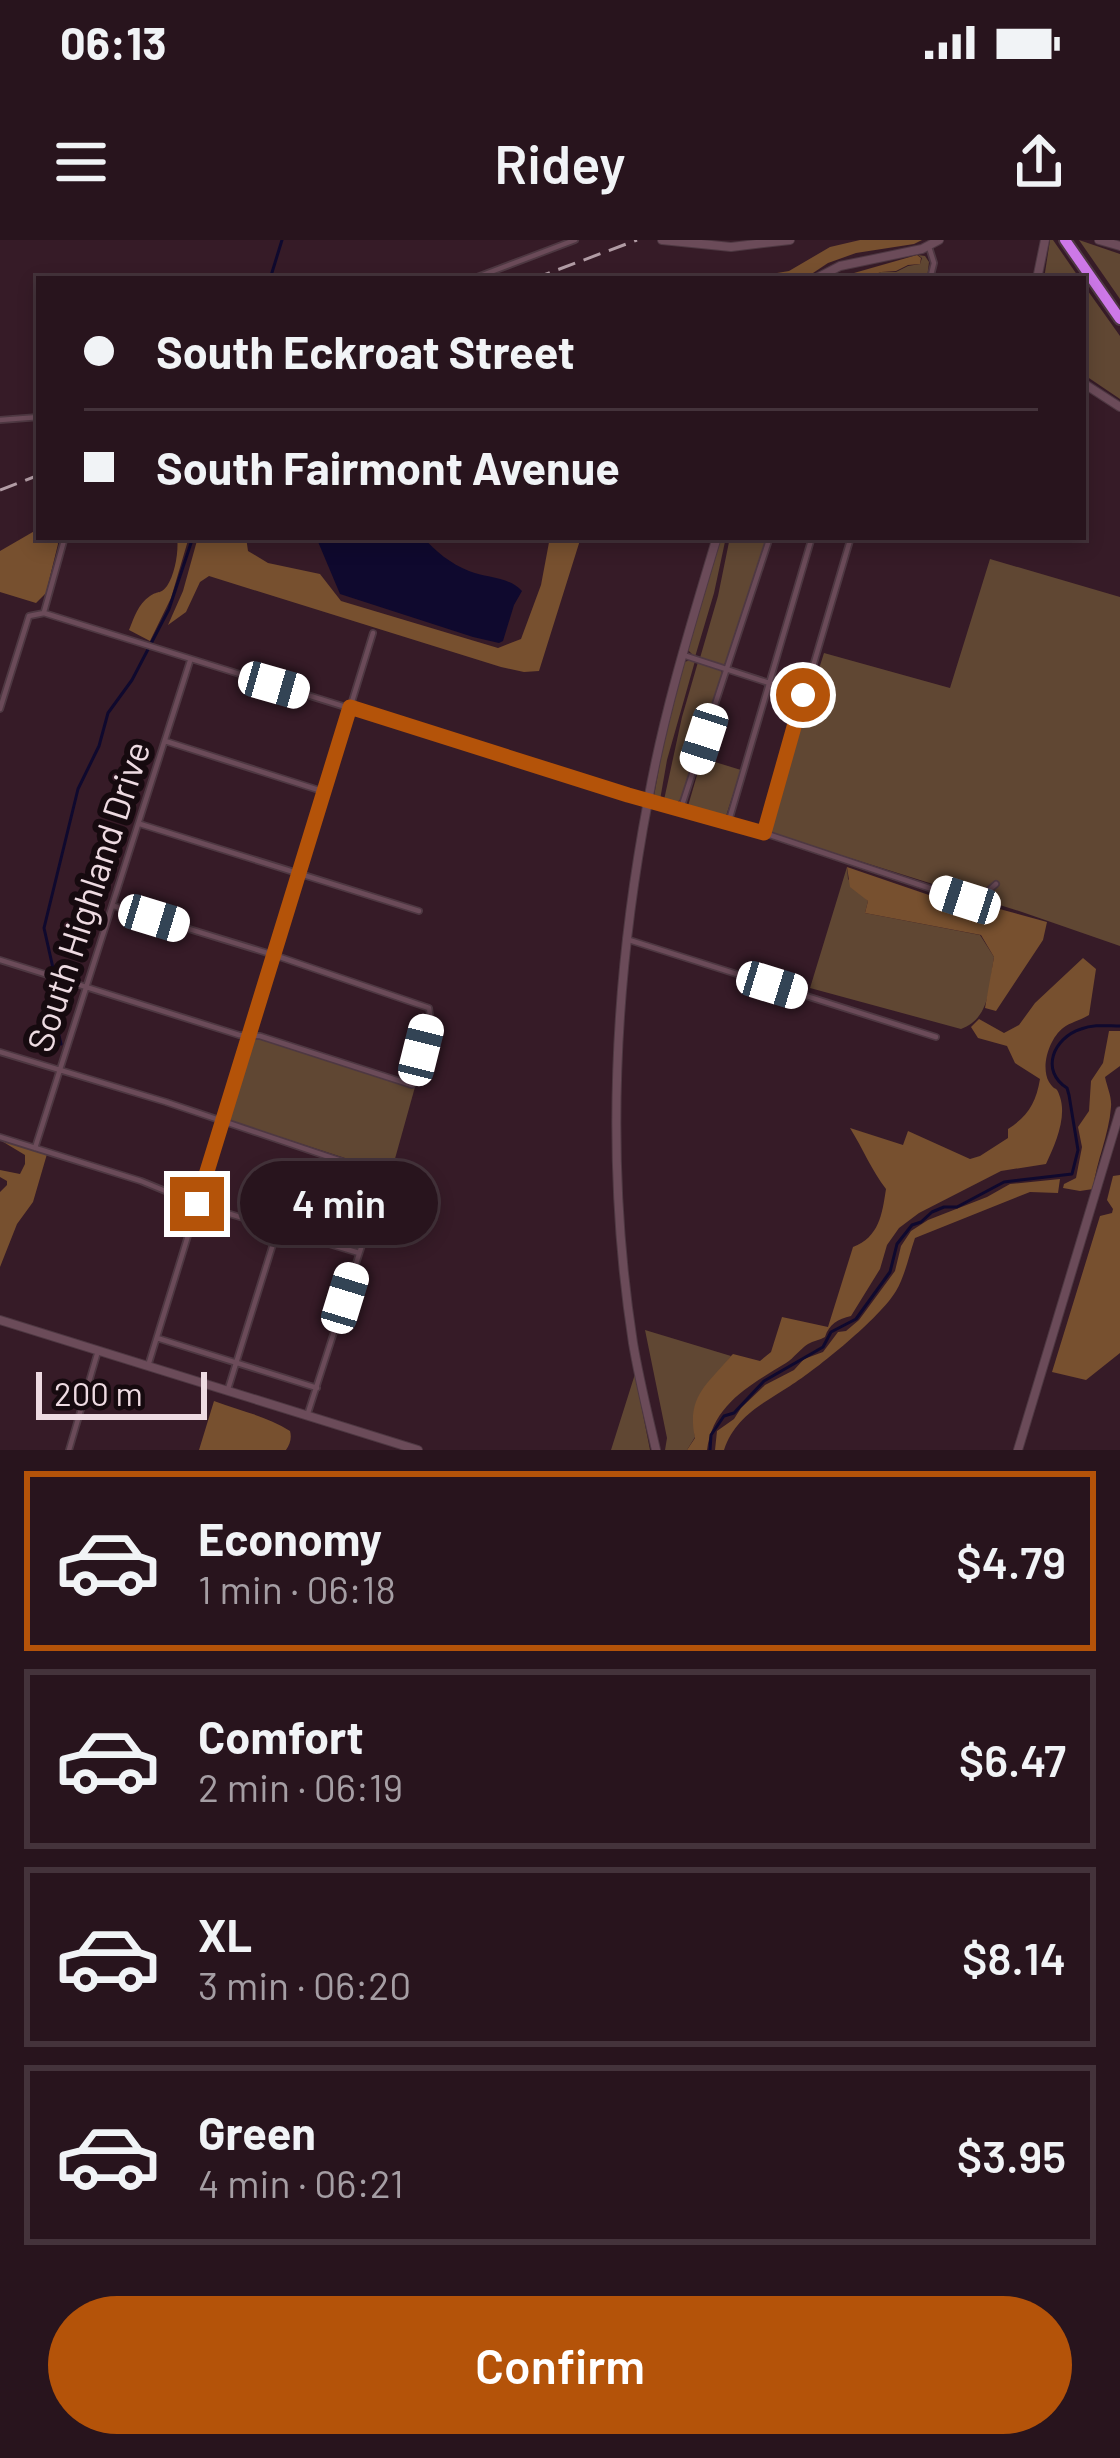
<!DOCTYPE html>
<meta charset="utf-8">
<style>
body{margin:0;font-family:Barlow,sans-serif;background:#301d26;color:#f1f3f6;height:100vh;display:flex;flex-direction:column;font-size:45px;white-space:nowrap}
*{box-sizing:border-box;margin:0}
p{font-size:39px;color:#a59ea4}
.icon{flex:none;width:66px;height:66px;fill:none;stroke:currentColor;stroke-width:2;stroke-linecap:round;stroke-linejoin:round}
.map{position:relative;height:1210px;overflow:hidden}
.sheet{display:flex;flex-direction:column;background:#28141d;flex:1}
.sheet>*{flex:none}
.hud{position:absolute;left:36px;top:36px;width:1050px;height:264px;border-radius:0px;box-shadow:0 6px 18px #0003,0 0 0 3px #44333b;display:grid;align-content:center;height:264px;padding:0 48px;background:#28141d}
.scale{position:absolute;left:36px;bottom:30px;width:171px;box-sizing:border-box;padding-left:12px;border:6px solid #eedbe2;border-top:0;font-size:33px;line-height:42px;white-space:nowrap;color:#eedbe2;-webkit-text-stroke:9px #160a0f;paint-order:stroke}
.end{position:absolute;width:54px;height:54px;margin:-27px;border:15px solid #b45309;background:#fff;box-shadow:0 0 0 6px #fff}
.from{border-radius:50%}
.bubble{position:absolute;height:84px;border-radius:42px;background:#28141d;box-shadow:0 6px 18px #0003,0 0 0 3px #44333b;font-size:39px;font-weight:600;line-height:84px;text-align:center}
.car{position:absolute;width:36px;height:72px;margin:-36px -18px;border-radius:15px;box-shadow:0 0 9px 3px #0007;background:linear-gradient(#fff 24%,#345 0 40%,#fff 0 76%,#345 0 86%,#fff 0)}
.hud b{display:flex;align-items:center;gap:42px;height:114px;font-size:45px}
.hud b+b{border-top:3px solid #44333b}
.hud i{width:30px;height:30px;background:#f1f3f6}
ul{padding:21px 0 0;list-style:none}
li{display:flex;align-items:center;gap:36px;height:180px;margin:0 24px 18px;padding:0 24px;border:6px solid #44333b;border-radius:0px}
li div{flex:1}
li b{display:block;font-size:45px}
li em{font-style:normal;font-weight:600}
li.on{border-color:#b45309}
li>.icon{width:108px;height:108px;stroke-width:1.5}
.action{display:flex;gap:24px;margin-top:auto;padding:24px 48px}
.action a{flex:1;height:138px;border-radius:72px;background:#b45309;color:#fff;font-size:48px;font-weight:600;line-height:138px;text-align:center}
.status{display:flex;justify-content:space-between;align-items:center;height:84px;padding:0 60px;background:#28141d;direction:ltr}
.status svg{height:33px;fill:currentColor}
header{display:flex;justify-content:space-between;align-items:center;height:156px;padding:0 48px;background:#28141d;font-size:54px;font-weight:600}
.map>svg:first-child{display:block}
.green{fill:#604733}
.forest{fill:#77502f}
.water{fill:#0f092e}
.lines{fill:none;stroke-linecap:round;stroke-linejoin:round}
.stream{stroke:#0f092e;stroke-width:3}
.street-casing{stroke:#4e3842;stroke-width:8}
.secondary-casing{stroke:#4e3842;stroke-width:10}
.highway-casing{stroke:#4e3842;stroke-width:14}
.street{stroke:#6b4b59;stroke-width:4.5}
.secondary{stroke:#6b4b59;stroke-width:8}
.highway{stroke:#cd78e8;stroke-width:10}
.rail{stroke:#b29ca5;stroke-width:3;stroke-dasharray:18 9;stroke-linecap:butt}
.route{stroke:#b45309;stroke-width:15}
.labels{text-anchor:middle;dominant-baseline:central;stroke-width:12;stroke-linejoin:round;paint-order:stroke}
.street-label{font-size:36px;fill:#eedbe2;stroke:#160a0f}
</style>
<div class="status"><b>06:13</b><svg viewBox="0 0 49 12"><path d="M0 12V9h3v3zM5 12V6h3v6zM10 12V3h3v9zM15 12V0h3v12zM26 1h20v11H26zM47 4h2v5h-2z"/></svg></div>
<header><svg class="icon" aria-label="menu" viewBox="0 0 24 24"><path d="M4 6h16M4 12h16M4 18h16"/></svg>Ridey<svg class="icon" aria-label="share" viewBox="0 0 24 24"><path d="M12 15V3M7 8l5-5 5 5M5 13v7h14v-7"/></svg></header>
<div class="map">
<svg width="1120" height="1210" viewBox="0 0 1120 1210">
<rect width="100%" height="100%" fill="#361b27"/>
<path class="green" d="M1050,0H1053L1080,39H1044Z
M1079,0L1120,14V59Z
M918,15L925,16L929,22L927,39H865L881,32H896L908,26L920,24L922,18Z
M1083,44L1120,96V159L1083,134Z
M720,297H726L714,353L695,417L688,410Z
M730,297H767L726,423L722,425L700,418L718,356Z
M990,319L1120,357V706L1022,672L767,592L824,413L950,448Z
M691,420L695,421L667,520L660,560L654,556L664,501L684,422Z
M698,422L720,429L723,435L682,558L675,564L664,560L682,477Z
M702,518L741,530L726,576L723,578L688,566Z
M847,627L848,639L868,661L865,673L980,695L994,717C989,745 991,778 961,789L810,748Z
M256,797L415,847L391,933L231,881L228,877L251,801Z
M645,1090L731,1116C713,1141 689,1165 695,1197L687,1210H665L667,1198Z
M635,1134L650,1210H611Z"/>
<path class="forest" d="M860,0H922L914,4L856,13L828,23L804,39H778L777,33L789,31L830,7Z
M917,15L921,18L920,24L908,25L896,31L881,32L863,39H833Z
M38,289L39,297H57L58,304L46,353L36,363L0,352V311Z
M177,297H189L171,358L150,401L129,390C134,378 138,364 150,356C159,350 160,355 167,346C175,335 179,310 177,297Z
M198,297H246L248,311L268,323L320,334L341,361L498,408L521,399L541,345L550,297H581L539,431L524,432L501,427L209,336L200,342L186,372L168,385L183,351Z
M847,627L964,667L985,665L1047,682L1043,700L996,771L985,768L994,717L981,695L865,673L868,661L850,647Z
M1083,718L1096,729L1089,775C1081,780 1071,782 1063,788C1050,798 1040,826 1049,842C1056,853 1056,844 1060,857C1067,878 1055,905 1046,924L1001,931L919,973L899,988L887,1005L880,1029L851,1076C838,1079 829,1084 825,1097C820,1100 813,1101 808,1104C800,1109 794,1118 786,1123C750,1145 713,1164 707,1210H687L695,1198C686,1156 708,1144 731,1116L733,1114L760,1121L771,1112L782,1077L828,1087L853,1007C879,997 882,975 886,949C872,931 863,909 850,888L903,905L908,891L970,919L980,916L1008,898V889C1028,876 1036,863 1040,839L1015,823L1007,806L978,798L971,787L979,779L1004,793L1019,785L1035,763Z
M1109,791H1120V826L1105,837C1107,847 1112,857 1111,867C1109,895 1096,922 1093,949L1080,951L1063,948L1064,944L1076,938L1082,907L1078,887L1089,871L1091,841L1103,823Z
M0,900L47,914L33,962L17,984L0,1027V952L7,945V941L0,937V930L20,934L25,924V915Z
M1120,935V1113L1086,1140L1052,1132L1100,976L1112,973L1113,969L1107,960L1113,936Z
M1060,939L1058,953L1030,952L915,998C909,1015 905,1036 896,1051C880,1078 817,1129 790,1146C762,1164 735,1177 724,1210H715L717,1191L734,1179L741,1168L765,1145L794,1130L804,1119L823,1112L838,1092L846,1091L859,1080L895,1031L901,1006L911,991L928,980L987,957L1010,944Z
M214,1161C240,1171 267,1176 290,1191C292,1198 290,1204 286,1210H199Z"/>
<path class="water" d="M316,297H423C435,311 451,324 469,331C487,338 510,337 522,351L514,365L503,401L499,403L473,397L340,354Z"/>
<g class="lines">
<path class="stream" d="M270,39L282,0
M61,804L54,774L55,737L44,688L78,549L99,506L108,473L132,440L169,369L193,297
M710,1210L711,1195L724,1176L734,1173L764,1141L823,1107L831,1092L856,1079L890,1032L897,1004L912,985L921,982L932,972L944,967H957L1004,942L1072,934L1078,910L1069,855L1067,848C1040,831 1053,798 1081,789C1094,784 1107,786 1120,786"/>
<g class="street-casing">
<path id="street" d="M929,7L934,23L930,39
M472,39L575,0
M0,180L39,177
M44,372L65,297
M683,415L803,454
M0,469L29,376L44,373L628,555L764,593L965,660H978L996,644
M165,501L325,552
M681,568L770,297
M140,584L419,671
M728,584L812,297
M764,593L851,297
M626,699L936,797
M0,720L239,795L260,796L412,845L430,775L429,768L274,715L114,666
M0,812L166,862L380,934L381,946L307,1176
M0,897L141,941L197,964L359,1013
M35,908L190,421
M157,1098L317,1148
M148,1126L373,393
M228,1149L278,988
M69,1210L98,1111"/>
</g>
<g class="secondary-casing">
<path id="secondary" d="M662,0L731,7L790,0
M1099,0L1120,6
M815,39L840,26L922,9L939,0
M1037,39L1045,0
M1083,143L1120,167
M0,1080L418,1210
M656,1210C648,1175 639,1139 633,1103C605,923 614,740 648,561C664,471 691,384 717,297
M1018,1210L1120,871"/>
</g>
<g class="highway-casing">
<path id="highway" d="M1065,0L1120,79"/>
</g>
<use href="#street" class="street"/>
<use href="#secondary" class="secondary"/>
<use href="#highway" class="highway"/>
<path class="rail" d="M533,39L637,0
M0,250L39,235"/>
</g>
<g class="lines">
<path class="route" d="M197,964L350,467L628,555L764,593L803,455"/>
</g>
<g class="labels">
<g class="street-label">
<text transform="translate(87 656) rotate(-72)">South Highland Drive</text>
</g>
</g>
</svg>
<div class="scale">200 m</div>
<i class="end from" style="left:803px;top:455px"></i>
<i class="end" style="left:197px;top:964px"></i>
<div class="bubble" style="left:240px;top:921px;width:198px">4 min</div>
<i class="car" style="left:274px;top:445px;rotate:106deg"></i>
<i class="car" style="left:704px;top:499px;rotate:198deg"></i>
<i class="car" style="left:965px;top:660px;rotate:288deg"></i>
<i class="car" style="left:154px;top:678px;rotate:107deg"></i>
<i class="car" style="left:772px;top:745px;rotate:107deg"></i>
<i class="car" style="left:421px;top:810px;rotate:14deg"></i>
<i class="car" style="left:345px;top:1058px;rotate:17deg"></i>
<div class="hud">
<b><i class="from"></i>South Eckroat Street</b>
<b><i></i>South Fairmont Avenue</b>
</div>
</div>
<section class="sheet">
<ul>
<li class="on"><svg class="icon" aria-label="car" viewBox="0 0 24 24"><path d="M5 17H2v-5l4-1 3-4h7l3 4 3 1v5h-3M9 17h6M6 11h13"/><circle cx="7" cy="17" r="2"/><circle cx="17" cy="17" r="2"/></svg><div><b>Economy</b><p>1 min · 06:18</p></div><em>$4.79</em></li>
<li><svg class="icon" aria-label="car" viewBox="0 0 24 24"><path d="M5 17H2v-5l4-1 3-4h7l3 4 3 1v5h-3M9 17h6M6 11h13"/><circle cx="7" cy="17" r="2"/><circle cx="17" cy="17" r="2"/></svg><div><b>Comfort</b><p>2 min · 06:19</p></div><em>$6.47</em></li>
<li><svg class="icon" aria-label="car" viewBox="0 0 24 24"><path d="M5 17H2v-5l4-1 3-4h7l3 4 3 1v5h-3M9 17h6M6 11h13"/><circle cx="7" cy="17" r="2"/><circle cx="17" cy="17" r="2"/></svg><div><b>XL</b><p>3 min · 06:20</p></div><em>$8.14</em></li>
<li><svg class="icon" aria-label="car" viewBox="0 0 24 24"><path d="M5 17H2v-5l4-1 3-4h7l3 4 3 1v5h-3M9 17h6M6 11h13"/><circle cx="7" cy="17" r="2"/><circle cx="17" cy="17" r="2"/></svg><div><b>Green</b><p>4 min · 06:21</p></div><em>$3.95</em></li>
</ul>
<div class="action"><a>Confirm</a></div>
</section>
